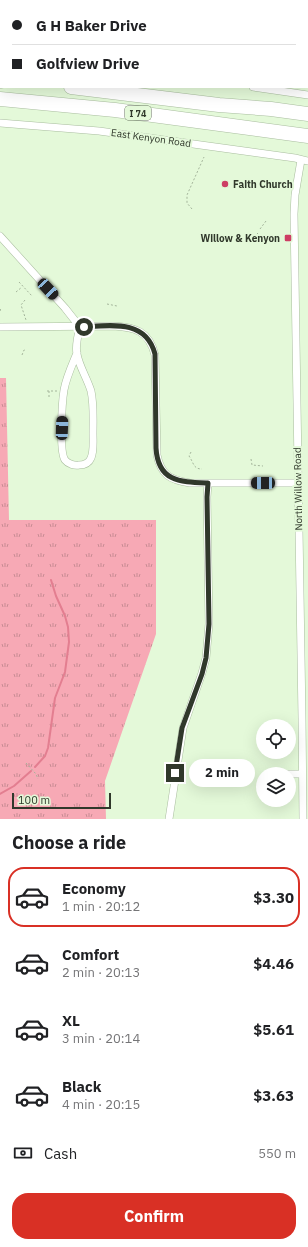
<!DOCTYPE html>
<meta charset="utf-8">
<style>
body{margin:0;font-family:"IBM Plex Sans",sans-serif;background:#f6f6f6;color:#202124;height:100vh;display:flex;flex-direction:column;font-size:15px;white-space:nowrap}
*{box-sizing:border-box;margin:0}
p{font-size:13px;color:#757577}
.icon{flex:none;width:22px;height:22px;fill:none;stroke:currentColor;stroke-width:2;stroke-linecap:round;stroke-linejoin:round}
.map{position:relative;height:819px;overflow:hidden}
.sheet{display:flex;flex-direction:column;background:#fff;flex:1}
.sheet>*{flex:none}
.top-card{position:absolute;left:0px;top:0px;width:308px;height:88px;box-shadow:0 4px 16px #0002;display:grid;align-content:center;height:88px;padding:0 12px;background:#fff}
.controls{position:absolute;left:256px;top:719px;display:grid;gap:8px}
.controls a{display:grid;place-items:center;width:40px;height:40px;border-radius:50%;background:#fff;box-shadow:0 4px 16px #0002;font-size:20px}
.scale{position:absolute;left:12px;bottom:10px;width:99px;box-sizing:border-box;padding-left:4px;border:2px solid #30382b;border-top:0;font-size:11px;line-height:14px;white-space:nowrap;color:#30382b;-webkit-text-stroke:3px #e4f9d9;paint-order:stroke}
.end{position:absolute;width:18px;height:18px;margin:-9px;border:5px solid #30382b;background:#fff;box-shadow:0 0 0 2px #fff}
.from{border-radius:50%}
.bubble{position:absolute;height:28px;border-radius:14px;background:#fff;box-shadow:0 4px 16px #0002;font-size:13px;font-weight:700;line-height:28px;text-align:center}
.car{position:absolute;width:12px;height:24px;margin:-12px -6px;border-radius:5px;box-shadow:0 0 3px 1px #0007;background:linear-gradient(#222 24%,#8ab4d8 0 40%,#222 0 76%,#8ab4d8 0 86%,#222 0)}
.top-card b{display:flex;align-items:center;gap:14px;height:38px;font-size:15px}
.top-card b+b{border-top:1px solid #e0e0e0}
.top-card i{width:10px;height:10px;background:#202124}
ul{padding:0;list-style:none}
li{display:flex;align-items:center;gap:12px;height:60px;margin:0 8px 6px;padding:0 4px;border:2px solid transparent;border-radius:16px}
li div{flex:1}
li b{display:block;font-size:15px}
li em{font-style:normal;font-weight:700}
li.active{border-color:#d93025}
li>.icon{width:36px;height:36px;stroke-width:1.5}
h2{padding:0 12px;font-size:18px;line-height:48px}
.pay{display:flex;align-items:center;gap:10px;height:44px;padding:0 12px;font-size:15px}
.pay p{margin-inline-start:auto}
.primary-button{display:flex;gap:8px;margin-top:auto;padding:8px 12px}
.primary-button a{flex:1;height:46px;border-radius:16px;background:#d93025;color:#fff;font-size:16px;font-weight:700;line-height:46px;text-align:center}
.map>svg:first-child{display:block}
.grass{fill:url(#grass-tufts)}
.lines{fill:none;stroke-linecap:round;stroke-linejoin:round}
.stream{stroke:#e37e90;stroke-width:2}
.lane-casing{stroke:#a9bd9f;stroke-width:4.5}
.street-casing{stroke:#a9bd9f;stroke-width:8}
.highway-casing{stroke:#a9bd9f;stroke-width:15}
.path{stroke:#a4b59b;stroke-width:1;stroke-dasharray:2 2;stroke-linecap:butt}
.lane{stroke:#fff;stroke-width:3.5}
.street{stroke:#fff;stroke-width:7}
.highway{stroke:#fff;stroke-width:14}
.route{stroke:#30382b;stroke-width:5}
.poi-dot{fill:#cd3e64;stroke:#e4f9d9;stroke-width:1.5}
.labels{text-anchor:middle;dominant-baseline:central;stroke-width:4;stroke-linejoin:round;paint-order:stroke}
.shield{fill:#e4f9d9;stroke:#66725f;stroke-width:1}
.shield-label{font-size:9px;font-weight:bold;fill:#30382b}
.street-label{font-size:10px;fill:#30382b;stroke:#e4f9d9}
.poi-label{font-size:10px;font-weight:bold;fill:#30382b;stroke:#e4f9d9;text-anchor:start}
</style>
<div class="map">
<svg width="308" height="819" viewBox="0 0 308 819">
<defs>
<pattern id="grass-tufts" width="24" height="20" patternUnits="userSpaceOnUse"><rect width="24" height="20" fill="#f7a9b5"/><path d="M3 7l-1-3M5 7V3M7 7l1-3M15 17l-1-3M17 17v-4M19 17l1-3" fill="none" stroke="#c88b93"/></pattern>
</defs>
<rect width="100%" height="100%" fill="#e4f9d9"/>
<path class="grass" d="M0,378H6L9,520H156V634L105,781L106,819H0Z"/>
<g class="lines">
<path class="stream" d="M35,767L45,756L48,748L55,698L65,672L69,642L68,627L65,616L56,596L51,580
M0,794L14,786L31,771"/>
<g class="lane-casing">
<path id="lane" d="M73,0V1
M268,0V1
M12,1V0
M19,1V0
M171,1V0
M307,24H308
M307,52L308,54"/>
</g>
<g class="street-casing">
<path id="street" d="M290,0V1
M0,58H1
M253,87L308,95
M0,123L99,131L295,158L308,161
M301,160L295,195L294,214L302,718L303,819
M0,236L65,308L80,327C78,335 75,345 77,354C79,366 87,378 91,391C94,405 93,420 93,434C93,441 94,451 91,458C89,463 84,465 79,465C75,466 68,464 65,460C59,452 62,402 64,390C66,378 72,365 77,353
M0,327L113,326C135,327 149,331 155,355L157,455C161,475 170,480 190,483H298
M268,774H302
M169,819L183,728L202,673L206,658L209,624L207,497L208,483"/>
</g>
<g class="highway-casing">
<path id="highway" d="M0,80L1,81
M71,87L219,105L271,109L308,114
M0,99L115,110L308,136"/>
</g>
<path class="path" d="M254,190L260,182
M192,209L187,203V195L204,157
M260,229L266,221
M257,234L258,233
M19,282L32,296
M16,292L22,287
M25,300L21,305L26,320
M107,304L117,306
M0,311L1,308
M22,355L24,350H26
M47,391H57
M49,391V398
M191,452L189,456C194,463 193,469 202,469
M251,459L252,465L263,466
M26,763L36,774L38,779"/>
<use href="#lane" class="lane"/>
<use href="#street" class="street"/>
<use href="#highway" class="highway"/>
</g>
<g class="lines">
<path class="route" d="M84,327C113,325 146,320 155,354L156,448C158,482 180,482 208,483L207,497L209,624L206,658L202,674L182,728L175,773"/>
</g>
<g class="poi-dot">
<circle cx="225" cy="184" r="4"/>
<rect x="284" y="234" width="8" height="8" rx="2"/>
</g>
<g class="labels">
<rect class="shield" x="125" y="106" width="26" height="14" rx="3"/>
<g class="shield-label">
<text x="138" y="113">I 74</text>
</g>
<g class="street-label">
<text transform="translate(151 138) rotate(8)">East Kenyon Road</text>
<text transform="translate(298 489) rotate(-91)">North Willow Road</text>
</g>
<g class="poi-label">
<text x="233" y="184">Faith Church</text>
<text x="280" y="238" text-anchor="end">Willow &amp; Kenyon</text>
</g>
</g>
</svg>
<div class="controls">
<a><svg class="icon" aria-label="locate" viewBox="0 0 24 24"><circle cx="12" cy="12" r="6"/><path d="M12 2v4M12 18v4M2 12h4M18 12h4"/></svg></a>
<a><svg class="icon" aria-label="layers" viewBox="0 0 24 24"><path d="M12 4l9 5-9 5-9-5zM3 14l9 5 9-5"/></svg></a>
</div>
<div class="scale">100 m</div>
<i class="end from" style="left:84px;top:327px"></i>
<i class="end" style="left:175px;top:773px"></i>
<div class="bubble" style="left:189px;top:759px;width:66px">2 min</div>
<i class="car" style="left:48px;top:289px;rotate:137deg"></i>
<i class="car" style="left:62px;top:428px;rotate:2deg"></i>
<i class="car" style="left:263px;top:483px;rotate:270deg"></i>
<div class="top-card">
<b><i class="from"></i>G H Baker Drive</b>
<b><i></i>Golfview Drive</b>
</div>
</div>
<section class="sheet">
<h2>Choose a ride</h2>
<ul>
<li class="active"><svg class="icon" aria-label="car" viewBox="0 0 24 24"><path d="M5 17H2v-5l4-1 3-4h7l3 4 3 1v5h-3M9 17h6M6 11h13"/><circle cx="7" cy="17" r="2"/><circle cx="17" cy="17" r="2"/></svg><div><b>Economy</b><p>1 min · 20:12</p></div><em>$3.30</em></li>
<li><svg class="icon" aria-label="car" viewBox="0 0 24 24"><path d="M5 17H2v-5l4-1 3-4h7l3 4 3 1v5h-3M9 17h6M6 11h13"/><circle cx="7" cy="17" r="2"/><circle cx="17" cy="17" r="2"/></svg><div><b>Comfort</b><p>2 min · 20:13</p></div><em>$4.46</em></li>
<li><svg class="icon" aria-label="car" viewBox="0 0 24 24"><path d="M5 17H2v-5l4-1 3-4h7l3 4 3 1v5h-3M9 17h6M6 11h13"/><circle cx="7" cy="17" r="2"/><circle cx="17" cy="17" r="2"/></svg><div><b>XL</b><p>3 min · 20:14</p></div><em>$5.61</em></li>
<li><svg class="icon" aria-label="car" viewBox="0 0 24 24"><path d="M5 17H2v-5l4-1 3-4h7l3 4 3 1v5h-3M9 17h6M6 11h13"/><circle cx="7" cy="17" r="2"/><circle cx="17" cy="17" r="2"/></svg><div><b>Black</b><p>4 min · 20:15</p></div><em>$3.63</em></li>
</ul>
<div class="pay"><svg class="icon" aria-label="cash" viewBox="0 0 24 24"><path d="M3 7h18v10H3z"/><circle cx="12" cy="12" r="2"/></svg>Cash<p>550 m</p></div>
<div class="primary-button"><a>Confirm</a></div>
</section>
